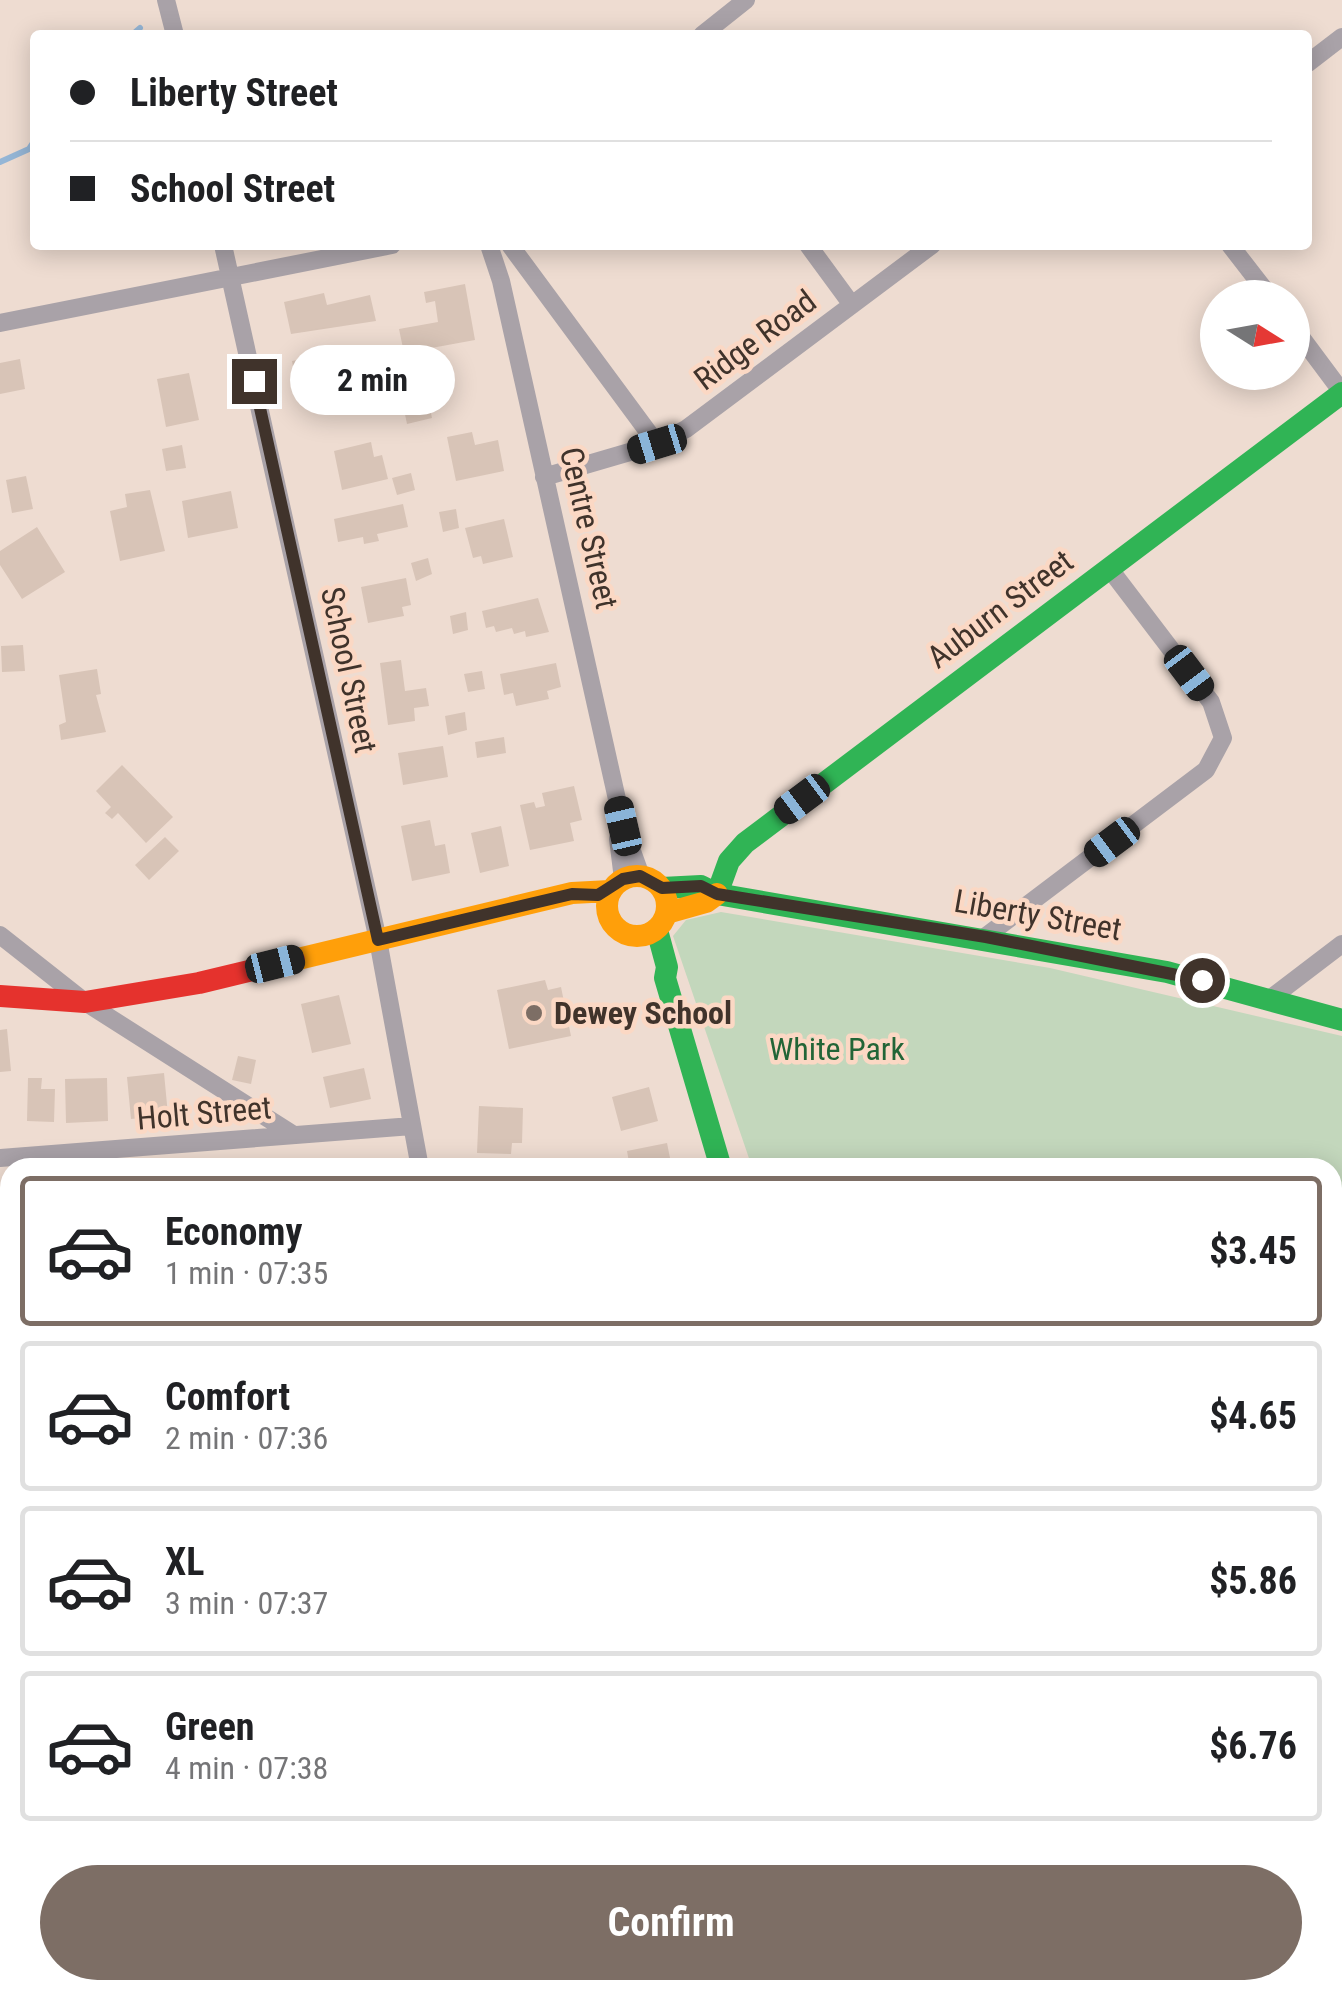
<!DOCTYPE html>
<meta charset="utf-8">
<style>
body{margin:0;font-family:"Roboto Condensed",sans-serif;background:#f6f6f6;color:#202124;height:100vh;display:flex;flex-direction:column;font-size:38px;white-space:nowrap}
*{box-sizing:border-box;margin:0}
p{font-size:32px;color:#757577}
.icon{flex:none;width:55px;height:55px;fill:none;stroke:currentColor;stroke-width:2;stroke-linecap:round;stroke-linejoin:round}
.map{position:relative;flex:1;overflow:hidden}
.sheet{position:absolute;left:0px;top:1158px;width:1342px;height:842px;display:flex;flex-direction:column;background:#fff;border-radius:30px 30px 0 0;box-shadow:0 5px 25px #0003}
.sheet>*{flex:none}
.banner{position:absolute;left:30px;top:30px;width:1282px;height:220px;border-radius:10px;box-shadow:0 5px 25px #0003;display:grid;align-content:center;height:220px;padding:0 40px;background:#fff}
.needle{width:65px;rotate:101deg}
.buttons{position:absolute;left:1200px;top:280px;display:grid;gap:20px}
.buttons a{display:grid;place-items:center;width:110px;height:110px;border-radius:50%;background:#fff;box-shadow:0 5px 25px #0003;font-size:50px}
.end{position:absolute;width:45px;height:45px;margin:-22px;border:12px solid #40332b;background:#fff;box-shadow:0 0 0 5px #fff}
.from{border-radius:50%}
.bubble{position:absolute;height:70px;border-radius:35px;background:#fff;box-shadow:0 5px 25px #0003;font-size:32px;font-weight:700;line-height:70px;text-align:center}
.car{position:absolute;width:30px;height:60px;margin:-30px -15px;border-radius:12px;box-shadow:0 0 8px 2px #0007;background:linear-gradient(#222 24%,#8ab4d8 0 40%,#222 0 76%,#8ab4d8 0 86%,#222 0)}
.banner b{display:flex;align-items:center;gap:35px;height:95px;font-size:38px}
.banner b+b{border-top:2px solid #e0e0e0}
.banner i{width:25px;height:25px;background:#202124}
ul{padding:18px 0 0;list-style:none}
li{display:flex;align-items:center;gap:30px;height:150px;margin:0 20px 15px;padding:0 20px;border:5px solid #e0e0e0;border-radius:10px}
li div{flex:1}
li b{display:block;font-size:38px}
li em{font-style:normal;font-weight:700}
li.selected{border-color:#7d6e65}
li>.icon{width:90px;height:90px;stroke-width:1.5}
.primary-button{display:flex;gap:20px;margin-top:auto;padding:20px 40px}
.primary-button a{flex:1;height:115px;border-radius:60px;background:#7d6e65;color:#fff;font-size:40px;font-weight:700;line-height:115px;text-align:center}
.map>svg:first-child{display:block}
.green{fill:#c3d7bc}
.water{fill:#95b6d6}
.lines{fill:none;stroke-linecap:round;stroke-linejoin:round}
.stream{stroke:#95b6d6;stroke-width:6}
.building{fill:#d8c4b7}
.street{stroke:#a9a2a8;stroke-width:18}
.fast{stroke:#30b455;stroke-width:22}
.slow{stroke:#ff9f0a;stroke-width:22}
.jam{stroke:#e5322d;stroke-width:22}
.route{stroke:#40332b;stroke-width:12}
.poi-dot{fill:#7d6e65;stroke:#fbd8c4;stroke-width:4}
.labels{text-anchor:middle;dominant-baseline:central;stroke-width:9;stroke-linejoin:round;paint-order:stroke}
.street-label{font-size:32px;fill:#40332b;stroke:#fbd8c4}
.poi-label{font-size:32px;font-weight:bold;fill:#40332b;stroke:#fbd8c4;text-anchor:start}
.park-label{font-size:32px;fill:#226537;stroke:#fbd8c4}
</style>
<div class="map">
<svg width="1342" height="1998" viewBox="0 0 1342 1998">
<rect width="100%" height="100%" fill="#eedcd1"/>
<path class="green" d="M721,912L1050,968L1342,1036V1764L1333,1768L1332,1168L752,1167L673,936L686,920Z"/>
<path class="water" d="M1333,1332L1342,1334V1674L1333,1677Z"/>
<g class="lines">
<path class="stream" d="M132,35L140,28
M0,162L29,149L35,140"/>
</g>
<path class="building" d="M465,284L475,340L404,353L399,329L438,322L435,301L426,303L424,292Z
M324,293L327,305L370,295L376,321L291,334L284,302Z
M364,347L371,385L299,399L292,361Z
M20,359L25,389L0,394V363Z
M189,373L199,420L166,427L157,379Z
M426,390L432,418L407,424L401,395Z
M472,432L475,445L498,440L504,471L456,481L447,437Z
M371,442L374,457L382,455L388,479L342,490L334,451Z
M182,445L186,468L166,471L162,449Z
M411,473L415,490L397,495L392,478Z
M26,476L33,509L12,513L6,480Z
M150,490L165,551L120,561L110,511L127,507L125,494Z
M231,491L238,528L188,538L182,501Z
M403,504L408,527L377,534L379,541L364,544L363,537L338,542L334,519Z
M456,509L459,528L443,532L439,512Z
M504,519L513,557L483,564L481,556L473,558L465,528Z
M37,527L65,572L22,599L0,565V551Z
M428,558L432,574L416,581L411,563Z
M406,578L411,605L402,607L404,616L368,623L361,587Z
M538,598L549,632L526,637L525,631L514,634L512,628L496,632L494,626L486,628L482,611Z
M466,612L468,630L453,634L450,616Z
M23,645L25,671L2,672L1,646Z
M401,660L405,691L426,688L429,706L414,708L415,721L388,725L380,663Z
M556,663L561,687L547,691L549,699L516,706L513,693L504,695L500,674Z
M97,669L101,694L96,695L106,732L61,740L59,725L66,722L59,675Z
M482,671L485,689L468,692L464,674Z
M465,712L467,730L448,735L445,716Z
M504,737L506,753L477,758L475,742Z
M443,746L448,777L403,785L398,753Z
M122,765L173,817L146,843L118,813L112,819L105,813L111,807L96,791Z
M574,786L582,820L570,823L574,841L530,850L520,805L534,802L536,808L545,806L542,793Z
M430,820L435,846L445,844L450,873L412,881L401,826Z
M501,826L509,866L480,873L471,833Z
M165,837L179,851L149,880L135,865Z
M545,980L548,990L561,987L571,1036L509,1049L497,990Z
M339,995L351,1044L312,1053L301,1004Z
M7,1029L11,1071L0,1072V1030Z
M238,1056L256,1060L251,1084L232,1080Z
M364,1068L371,1099L330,1108L323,1077Z
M164,1073L168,1115L131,1119L127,1077Z
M28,1078H42L41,1089H55L54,1122L27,1121Z
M107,1078L108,1121L66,1123L65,1079Z
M649,1087L658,1121L621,1131L612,1097Z
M479,1106L523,1108L522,1143H512L511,1154L477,1153Z
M667,1143L672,1168H630L627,1151Z
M351,1162V1168H321V1165Z
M0,1189H10V1225H0Z
M0,1422H10V1455L0,1456Z
M10,1478V1518L0,1519V1479Z
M10,1529V1556L0,1557V1530Z
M10,1601V1637L2,1639L0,1603Z
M1342,1906V1939L1332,1948V1915Z
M1342,1960V1998H1339L1332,1964Z
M10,1977V1990H26L28,1998H1L0,1979Z
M78,1990H130L131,1998H79Z
M136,1990H163V1998H136Z
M204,1990H225V1998H203Z
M258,1990H298V1998H258Z
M307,1990H369V1998H307Z
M378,1990H430V1998H378Z
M463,1990H515V1998H462Z
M581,1990H630V1998H581Z
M648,1990H665L663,1998H646Z
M680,1990H718V1998H680Z
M727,1990H770V1998H727Z
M775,1990H843V1998H775Z
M861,1990H923V1998H861Z
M1086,1990H1115L1118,1998H1089Z
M1193,1990H1220L1222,1998H1189L1188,1991Z
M1248,1990H1274L1276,1998H1249Z
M1290,1990H1317L1320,1998H1292Z"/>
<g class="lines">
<path class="street" d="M166,0L175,35
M702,35L746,0
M1308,63L1342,37
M223,245L378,940L420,1168
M489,245L501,281L623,826L641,876
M510,245L657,444
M808,245L852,305
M1230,245L1271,298
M0,323L392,245
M1292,325L1342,392
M544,477L657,444L686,429L932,245
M623,879L618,839L623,826
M0,935L85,1002L294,1135
M985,937L1206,770L1223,738L1211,702L1109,568
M1271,998L1342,944
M0,1158L412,1126
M0,1386L10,1385
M0,1661L10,1660
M0,1755L10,1803
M1332,1787L1342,1784
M0,1951H10
M51,1990L53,1998
M545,1990L546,1998
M1018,1998L1035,1990"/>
<path class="fast" d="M662,888L701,886L717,894L1167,972L1342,1020
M717,894L729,861L745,843L1342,393
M657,930L667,967L665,978L721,1168
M1332,1849L1342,1858
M962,1990L965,1998"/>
<path class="slow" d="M607 906a30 30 0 1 1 60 0a30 30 0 1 1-60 0Z
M667,913L706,902L717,894
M294,960L572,893L610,891"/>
<path class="jam" d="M0,996L85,1002L199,983L294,960"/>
</g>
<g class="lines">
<path class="route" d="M254,381L378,940L572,894L598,895L623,879L640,876L662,888L701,886L717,894L986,937L1202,980"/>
</g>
<circle class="poi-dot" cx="534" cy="1013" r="10"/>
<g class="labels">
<g class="street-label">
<text transform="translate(755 340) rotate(-37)">Ridge Road</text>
<text transform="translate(589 528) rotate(77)">Centre Street</text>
<text transform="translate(1000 609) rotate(-37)">Auburn Street</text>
<text transform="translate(349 670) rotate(78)">School Street</text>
<text transform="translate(1038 915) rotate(10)">Liberty Street</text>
<text transform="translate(204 1113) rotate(-5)">Holt Street</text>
</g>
<g class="poi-label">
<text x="554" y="1013">Dewey School</text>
</g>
<g class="park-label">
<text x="837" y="1049">White Park</text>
</g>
</g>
</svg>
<div class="buttons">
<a><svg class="needle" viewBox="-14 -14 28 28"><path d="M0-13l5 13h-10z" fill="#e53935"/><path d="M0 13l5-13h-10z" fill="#757577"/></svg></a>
</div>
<i class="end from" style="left:1202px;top:980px"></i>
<i class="end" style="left:254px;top:381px"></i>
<div class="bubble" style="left:290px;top:345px;width:165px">2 min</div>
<i class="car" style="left:657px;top:444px;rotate:253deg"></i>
<i class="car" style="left:1189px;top:673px;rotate:143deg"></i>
<i class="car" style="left:802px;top:799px;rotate:233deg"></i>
<i class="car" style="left:623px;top:826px;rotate:347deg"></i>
<i class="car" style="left:1112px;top:842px;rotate:233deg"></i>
<i class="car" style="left:275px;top:964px;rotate:76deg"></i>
<div class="banner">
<b><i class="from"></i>Liberty Street</b>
<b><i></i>School Street</b>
</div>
<section class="sheet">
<ul>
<li class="selected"><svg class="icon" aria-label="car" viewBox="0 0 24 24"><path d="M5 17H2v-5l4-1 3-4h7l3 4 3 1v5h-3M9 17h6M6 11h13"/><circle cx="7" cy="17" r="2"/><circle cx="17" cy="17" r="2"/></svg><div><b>Economy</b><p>1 min · 07:35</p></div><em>$3.45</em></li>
<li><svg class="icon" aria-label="car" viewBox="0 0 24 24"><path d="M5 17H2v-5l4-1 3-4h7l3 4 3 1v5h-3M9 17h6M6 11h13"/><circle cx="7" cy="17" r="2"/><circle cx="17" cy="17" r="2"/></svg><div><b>Comfort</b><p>2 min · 07:36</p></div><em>$4.65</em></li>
<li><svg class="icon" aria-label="car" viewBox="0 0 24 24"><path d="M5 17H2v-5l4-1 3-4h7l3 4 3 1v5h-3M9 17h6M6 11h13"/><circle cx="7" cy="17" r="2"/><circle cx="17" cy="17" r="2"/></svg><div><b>XL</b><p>3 min · 07:37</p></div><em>$5.86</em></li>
<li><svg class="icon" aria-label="car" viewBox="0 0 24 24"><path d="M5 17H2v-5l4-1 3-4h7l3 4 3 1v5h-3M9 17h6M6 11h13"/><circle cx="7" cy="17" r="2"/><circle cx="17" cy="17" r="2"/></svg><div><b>Green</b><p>4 min · 07:38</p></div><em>$6.76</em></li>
</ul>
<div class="primary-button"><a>Confirm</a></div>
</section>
</div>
